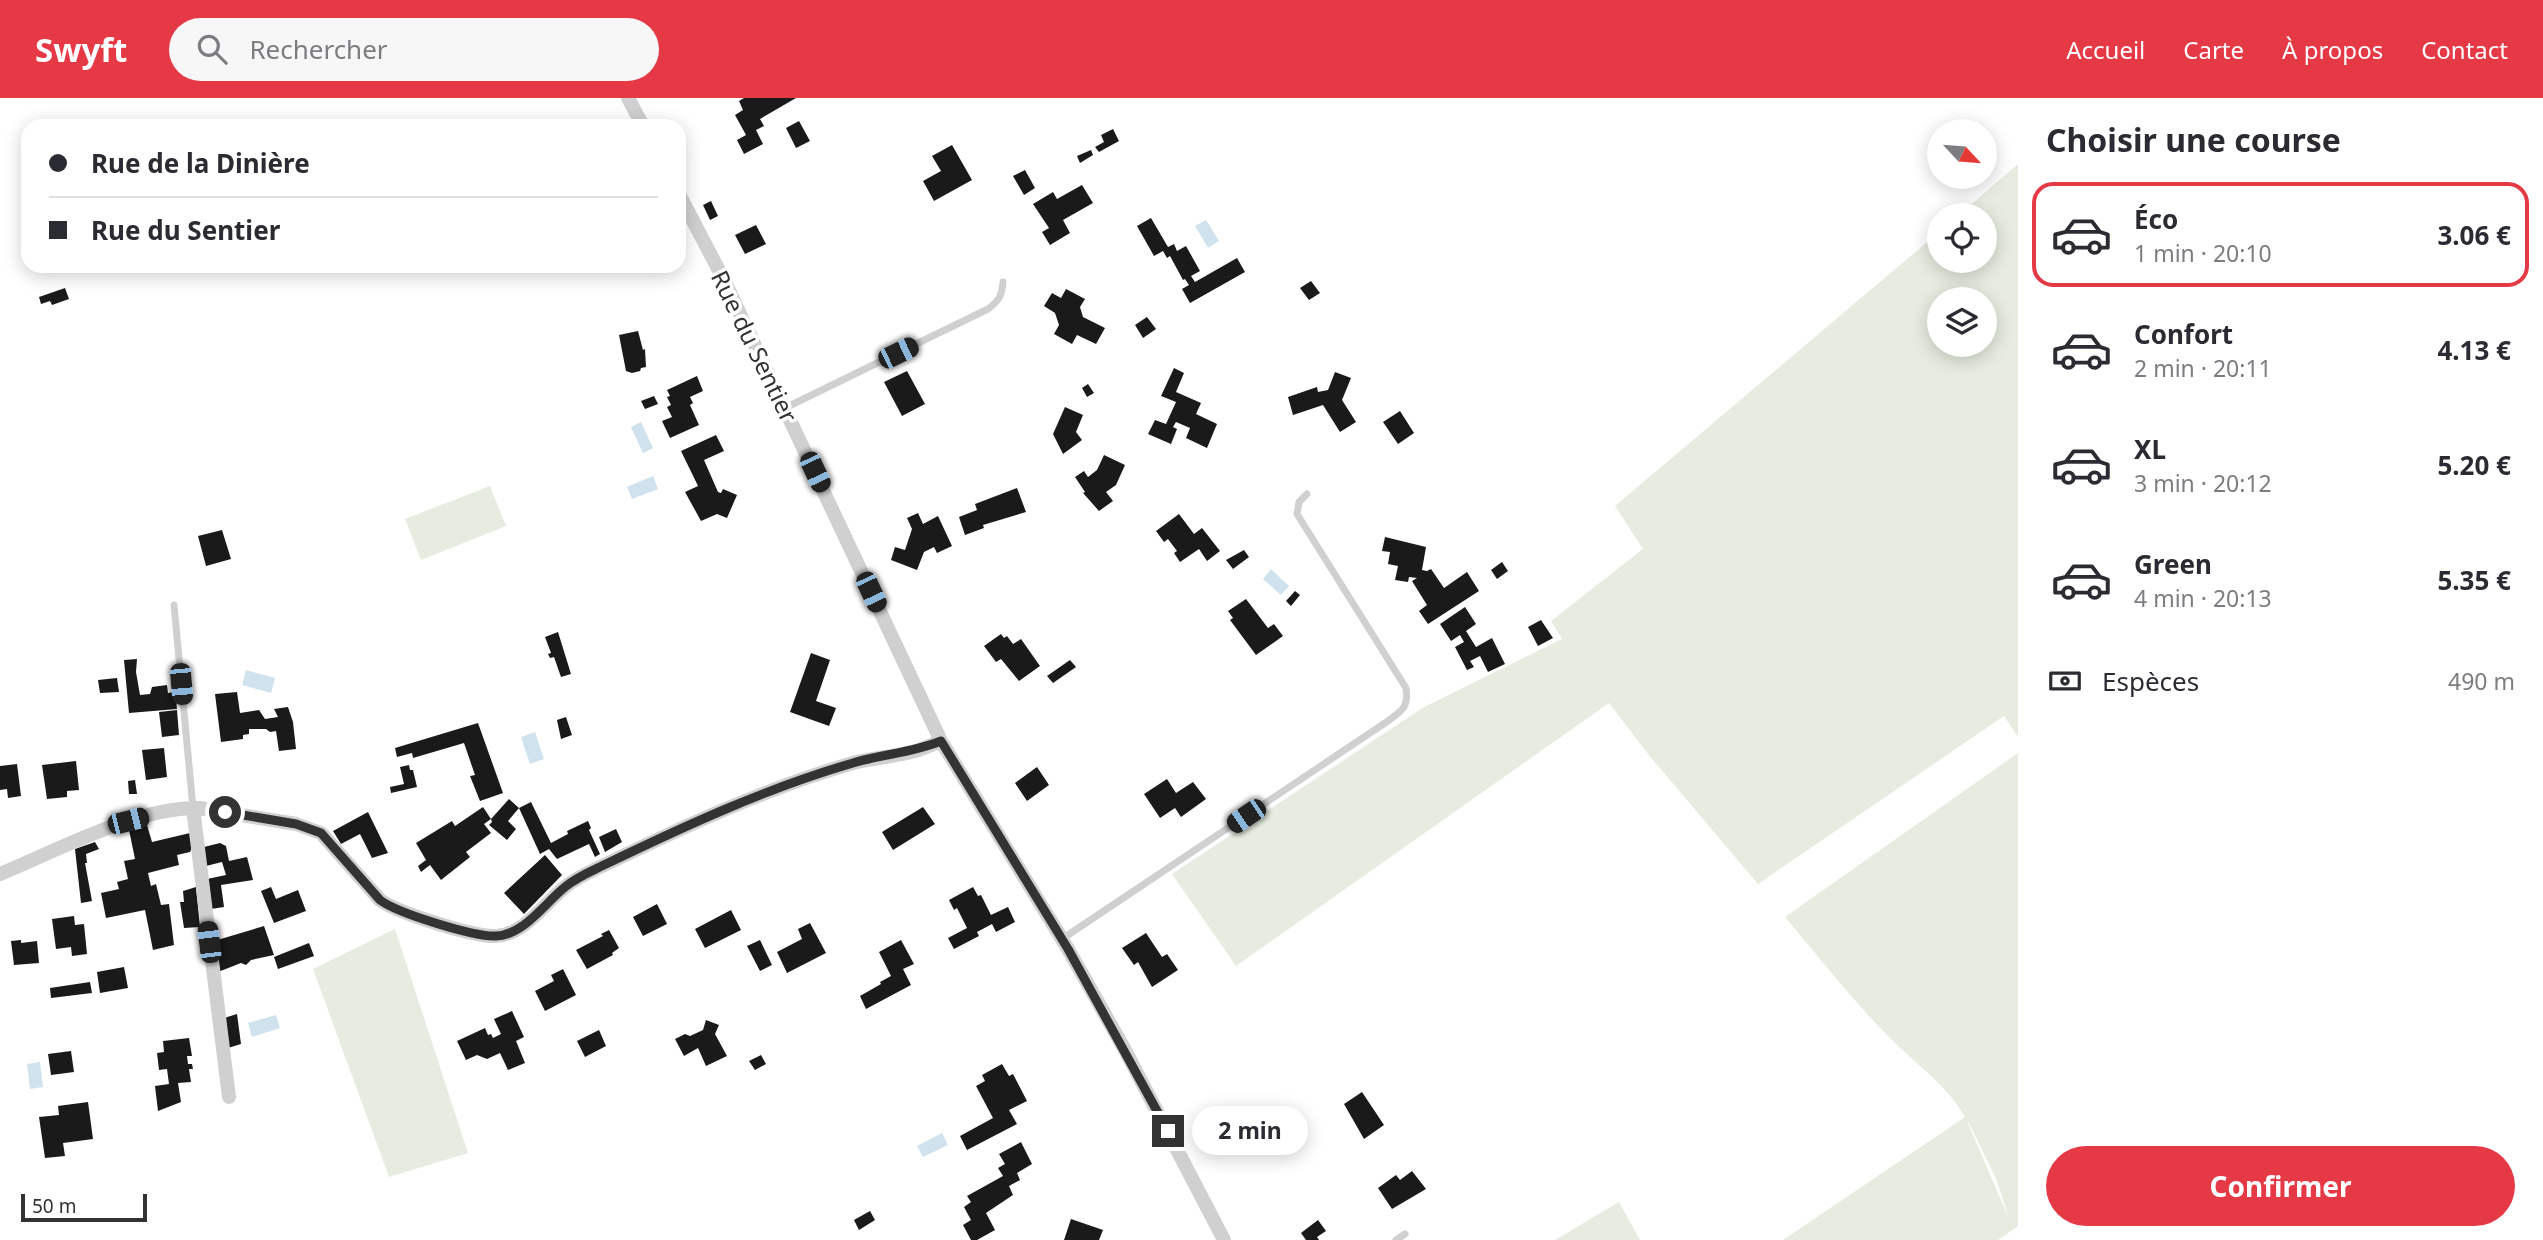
<!DOCTYPE html>
<html lang="fr">
<meta charset="utf-8">
<style>
body{margin:0;font-family:"Noto Sans",sans-serif;background:#f7f7f7;color:#2b2b33;height:100vh;display:flex;flex-direction:column;font-size:26px;white-space:nowrap}
*{box-sizing:border-box;margin:0}
p{font-size:23px;color:#7c7c81}
.icon{flex:none;width:38px;height:38px;fill:none;stroke:currentColor;stroke-width:2;stroke-linecap:round;stroke-linejoin:round}
.map{position:relative;flex:1;overflow:hidden}
.drawer{display:flex;flex-direction:column;background:#fff;width:525px}
.drawer>*{flex:none}
.top-card{position:absolute;left:21px;top:21px;width:665px;height:154px;border-radius:21px;box-shadow:0 4px 18px #0003;display:grid;align-content:center;height:154px;padding:0 28px;background:#fff}
.needle{width:46px;rotate:116deg}
.tools{position:absolute;left:1927px;top:21px;display:grid;gap:14px}
.tools a{display:grid;place-items:center;width:70px;height:70px;border-radius:50%;background:#fff;box-shadow:0 4px 18px #0003;font-size:35px}
.scale{position:absolute;left:21px;bottom:18px;width:126px;box-sizing:border-box;padding-left:7px;border:4px solid #333;border-top:0;font-size:19px;line-height:24px;white-space:nowrap;color:#333;-webkit-text-stroke:5px #fff;paint-order:stroke}
.end{position:absolute;width:32px;height:32px;margin:-16px;border:9px solid #333;background:#fff;box-shadow:0 0 0 4px #fff}
.from{border-radius:50%}
.bubble{position:absolute;height:49px;border-radius:24px;background:#fff;box-shadow:0 4px 18px #0003;font-size:23px;font-weight:700;line-height:49px;text-align:center}
.car{position:absolute;width:21px;height:42px;margin:-21px -10px;border-radius:9px;box-shadow:0 0 5px 2px #0007;background:linear-gradient(#222 24%,#8ab4d8 0 40%,#222 0 76%,#8ab4d8 0 86%,#222 0)}
.top-card b{display:flex;align-items:center;gap:24px;height:66px;font-size:26px}
.top-card b+b{border-top:2px solid #e1e1e2}
.top-card i{width:18px;height:18px;background:#2b2b33}
ul{padding:0;list-style:none}
li{display:flex;align-items:center;gap:21px;height:105px;margin:0 14px 10px;padding:0 14px;border:4px solid transparent;border-radius:21px}
li div{flex:1}
li b{display:block;font-size:26px}
li em{font-style:normal;font-weight:700}
li.on{border-color:#e63946}
li>.icon{width:63px;height:63px;stroke-width:1.5}
h2{padding:0 28px;font-size:32px;line-height:84px}
.pay{display:flex;align-items:center;gap:18px;height:77px;padding:0 28px;font-size:26px}
.pay p{margin-inline-start:auto}
.primary-button{display:flex;gap:14px;margin-top:auto;padding:14px 28px}
.primary-button a{flex:1;height:80px;border-radius:42px;background:#e63946;color:#fff;font-size:28px;font-weight:700;line-height:80px;text-align:center}
header{display:flex;align-items:center;gap:42px;box-sizing:border-box;height:98px;padding:0 35px;background:#e63946;color:#fff}
header strong{font-size:33px}
nav{display:flex;gap:38px;margin-inline-start:auto;font-size:24px}
.search{width:490px;height:63px;background:#f7f7f7;display:flex;align-items:center;gap:18px;box-sizing:border-box;padding:0 24px;border-radius:38px;color:#7c7c81;font-size:26px}
main{display:flex;flex:1;min-height:0}
.map>svg:first-child{display:block}
.green{fill:#e6ecdf;fill-rule:evenodd}
.water{fill:#cfe2ee}
.building{fill:#1a1a1a}
.lines{fill:none;stroke-linecap:round;stroke-linejoin:round}
.service{stroke:#d0d0d0;stroke-width:7}
.minor{stroke:#d0d0d0;stroke-width:14}
.route{stroke:#333;stroke-width:9}
.labels{text-anchor:middle;dominant-baseline:central;stroke-width:7;stroke-linejoin:round;paint-order:stroke}
.street-label{font-size:24px;fill:#333;stroke:#fff}
</style>
<header>
<strong>Swyft</strong>
<div class="search"><svg class="icon" aria-label="search" viewBox="0 0 24 24"><circle cx="10" cy="10" r="6"/><path d="M15 15l6 6"/></svg>Rechercher</div>
<nav><a>Accueil</a><a>Carte</a><a>À propos</a><a>Contact</a></nav>
</header>
<main>
<div class="map">
<svg width="2018" height="1142" viewBox="0 0 2018 1142">
<rect width="100%" height="100%" fill="#fff"/>
<path class="green" d="M2018,66V639L2004,618L1758,786L1648,656L1609,605L1236,868L1172,776L1424,609L1562,541L1551,523L1643,451L1615,408L1939,134V163H1984V117H1959ZM1984,201V247H1939V201Z
M490,388L506,428L421,462L405,421Z
M2018,655V1128L1998,1142H1783L1965,1019C1947,987 1917,967 1891,941C1853,903 1820,860 1785,819ZM1969,1025L1997,1083L2009,1121L1968,1025Z
M395,831L468,1055L389,1079L313,871Z
M1619,1104L1640,1142H1555Z"/>
<path class="water" d="M1206,122L1219,143L1208,150L1195,128Z
M641,324L653,350L643,355L631,329Z
M653,378L658,391L632,401L627,389Z
M1271,471L1289,488L1281,497L1263,481Z
M246,572L275,580L271,595L242,587Z
M535,634L544,661L530,666L521,639Z
M276,917L280,930L252,939L248,925Z
M40,964L43,989L30,991L27,966Z
M942,1035L948,1047L923,1059L917,1048Z"/>
<path class="building" d="M744,0H796L760,21L764,28L756,32L763,46L744,56L737,42L746,37L735,17L743,12L739,3Z
M799,23L810,43L796,50L786,30Z
M1113,31L1119,43L1099,54L1095,49L1104,44L1101,37Z
M952,47L972,82L934,103L923,83L941,73L932,58Z
M1091,52L1093,57L1080,65L1077,58Z
M1025,72L1035,90L1024,97L1013,78Z
M1082,87L1093,105L1063,122L1070,135L1050,147L1042,134L1049,130L1033,106L1053,94L1057,101Z
M711,103L718,118L710,122L703,107Z
M1151,120L1168,149L1174,146L1177,153L1186,148L1200,173L1191,178L1195,184L1237,160L1245,174L1190,205L1182,191L1189,187L1185,181L1183,182L1170,158L1167,160L1163,153L1154,158L1137,128Z
M756,127L766,146L745,156L735,137Z
M1311,183L1320,195L1309,202L1300,190Z
M65,190L69,201L52,207L50,203L41,206L39,199Z
M1066,191L1085,201L1080,209L1083,219L1105,230L1096,246L1077,237L1072,246L1054,236L1059,227L1055,215L1044,208L1052,195L1061,200Z
M1147,219L1156,231L1143,240L1135,227Z
M638,233L643,252L645,251L646,269L641,270L640,273L632,275L626,273L619,237Z
M1174,270L1184,275L1176,294L1201,305L1196,316L1217,326L1207,350L1186,340L1190,330L1176,324L1173,329L1177,331L1171,346L1148,336L1155,322L1166,326L1176,304L1161,298Z
M907,273L925,306L902,318L884,284Z
M1335,274L1351,280L1342,302L1356,324L1340,334L1323,307L1293,317L1288,299L1317,289L1318,294L1328,292Z
M697,278L703,293L690,299L693,305L690,307L699,327L670,340L662,323L672,319L667,309L671,307L667,299L670,298L667,292Z
M1088,286L1094,295L1087,299L1082,290Z
M654,298L658,306L645,311L641,303Z
M1065,309L1083,317L1076,334L1082,342L1063,356L1053,336Z
M1400,313L1414,335L1398,346L1383,324Z
M716,337L724,353L704,362L718,394L721,395L723,391L737,397L727,420L717,416L701,423L685,394L698,388L681,353Z
M1104,357L1125,367L1116,387L1106,394L1113,403L1099,413L1083,395L1085,394L1075,379L1084,373L1088,379L1097,372Z
M1017,390L1026,414L983,427L984,430L965,437L959,419L977,412L975,406Z
M918,415L923,426L938,418L952,448L937,455L934,449L924,454L917,472L891,462L895,449L905,452L912,431L907,420Z
M1179,416L1194,436L1202,430L1220,453L1207,463L1199,451L1180,464L1174,455L1177,453L1168,441L1164,444L1156,433Z
M222,432L231,461L206,468L198,438Z
M1385,439L1426,449L1422,472L1427,473L1431,471L1444,490L1467,474L1479,493L1428,526L1419,513L1427,507L1412,483L1417,480L1409,479L1408,484L1395,482L1398,468L1388,466L1390,454L1382,453Z
M1244,452L1249,459L1233,471L1226,462Z
M1502,464L1508,473L1497,481L1491,472Z
M1295,493L1300,497L1291,508L1286,503Z
M1246,501L1268,530L1274,526L1283,538L1256,557L1230,522L1233,520L1228,513Z
M1465,509L1476,526L1466,533L1476,549L1492,540L1505,566L1488,574L1480,558L1470,563L1474,569L1467,572L1455,549L1464,544L1460,537L1451,543L1440,526Z
M1541,522L1553,540L1538,548L1528,529Z
M558,534L571,576L561,579L554,559L550,560L548,556L551,555L545,539Z
M1001,536L1004,540L1007,538L1013,546L1021,541L1040,568L1019,583L1001,561L996,564L984,548Z
M811,555L830,562L816,603L836,610L829,628L790,614Z
M137,561L136,574L140,597L150,596L152,589L167,587L168,595L175,594L177,611L129,615L124,562Z
M1070,562L1076,569L1053,585L1047,578Z
M117,580L119,594L100,595L98,582Z
M237,594L240,615L259,612L265,621L278,619L274,611L288,609L293,624L296,651L279,653L276,633L270,634L266,631H249V636L243,637V641L221,644L215,596Z
M177,612L179,637L162,639L159,614Z
M566,619L572,637L561,641L557,622Z
M478,625L503,695L480,703L470,678L475,677L464,645L413,660L412,655L397,659L395,650Z
M164,650L167,679L146,682L142,652Z
M76,663L79,692L67,693V699L47,701L42,667Z
M17,666L21,698L8,700L7,691L0,692V668Z
M409,667L410,672H413L417,689L391,695L390,689L404,686L400,669Z
M1037,669L1049,687L1027,703L1015,685Z
M1167,681L1176,695L1193,684L1206,701L1181,719L1175,710L1160,720L1144,696Z
M135,682L137,696H129L128,683Z
M509,701L519,710L508,723L516,731L507,742L489,727L492,724L491,721Z
M531,704L551,745L568,736L567,733L588,723L591,730L589,732L600,756L595,759L589,746L557,761L549,751L540,756L519,710Z
M483,709L491,721L484,726L491,735L466,754L470,759L441,782L430,767L421,774L418,768L426,762L416,745L452,723L455,728Z
M923,709L935,726L893,752L882,734Z
M368,714L388,755L372,760L360,736L341,746L333,733Z
M147,727L152,744L190,735L193,747L190,754L177,757L179,767L148,775L151,788L156,786L161,807L169,806L174,847L153,852L145,812L106,820L101,795L119,791L117,784L128,781L124,763L135,761L129,732Z
M616,731L622,744L605,754L599,739Z
M95,744L99,751L86,756L87,765H85L92,803L81,805L75,751Z
M220,745L226,748L229,763L247,759L253,782L221,787L224,809L211,811L207,781L226,777L222,764L206,768L204,749Z
M545,757L562,777L524,816L504,795Z
M196,789L200,829L184,830L180,804H184L183,793Z
M271,789L276,801L298,792L306,813L274,825L261,793Z
M973,789L978,798L981,797L991,817L1008,809L1015,824L996,834L992,826L977,834L979,838L954,851L948,840L967,830L957,810L954,812L949,802Z
M657,806L667,826L643,838L633,819Z
M731,812L741,832L705,850L695,831Z
M74,818L75,827L84,826L87,856L72,858L71,849L56,851L52,821Z
M810,825L826,855L787,875L777,854L802,841L798,831Z
M264,828L274,857L251,862L246,867L241,865L218,874L214,843Z
M609,832L619,850L612,855L613,857L587,871L576,852L603,838L601,836Z
M1146,835L1162,859L1167,856L1178,872L1152,889L1138,864L1134,867L1122,850Z
M21,842V845L37,843L39,865L14,867L11,843Z
M760,842L772,867L760,873L747,848Z
M901,842L914,866L903,871L911,887L866,911L860,898L881,886L880,884L891,878L879,854Z
M309,845L314,858L278,871L274,859Z
M124,869L128,890L100,895L97,874Z
M563,871L576,897L545,913L535,893L554,883L551,877Z
M90,884L92,895L51,900L50,890Z
M512,913L524,939L516,943L525,965L508,972L500,955L487,961L477,957L466,962L457,943L485,930L488,937L491,936L493,940L501,936L494,921Z
M237,916L241,946L228,950L224,920Z
M706,922L719,927L715,936L727,958L706,968L698,950L684,958L675,941L685,936L690,938L703,932Z
M599,932L606,948L585,959L577,943Z
M189,940L192,958H187L188,966H192L193,971H189L191,984L178,985L181,1004L158,1013L155,988L169,986L167,971L159,972L157,955L164,954L163,943Z
M71,953L74,974L51,977L48,956Z
M761,957L766,966L755,972L749,963Z
M1002,966L1009,978L1013,976L1027,1003L1009,1012L1017,1026L967,1052L960,1038L993,1020L976,988L985,983L982,977Z
M1362,994L1384,1027L1364,1041L1344,1006Z
M88,1004L93,1041L63,1045L65,1058L45,1060L39,1019L59,1017L58,1008Z
M1021,1044L1032,1066L1017,1075L1020,1082L1009,1088L1013,1097L986,1115L995,1132L977,1142H971L963,1127L971,1122L964,1109L971,1104L967,1098L1003,1078L998,1070L1005,1066L999,1056Z
M1412,1073L1426,1091L1392,1111L1378,1090L1396,1077L1400,1082Z
M870,1113L875,1122L859,1132L854,1122Z
M1071,1121L1103,1132L1099,1142H1064Z
M1318,1122L1326,1133L1317,1139L1319,1142H1306L1301,1135Z"/>
<g class="lines">
<path class="service" d="M785,310L988,211C999,203 1002,197 1003,184
M174,507L193,710
M1062,841L1385,625C1401,613 1409,611 1406,590L1297,416L1299,404L1307,396
M1396,1142L1405,1136"/>
<path class="minor" d="M628,0L643,28
M679,96L725,184L941,643L1068,851L1125,952L1224,1142
M193,710L229,999
M0,776C58,752 137,709 199,710L296,726L321,735L380,802C398,815 474,839 496,838C524,837 545,805 565,789C576,780 589,774 602,768C683,729 766,690 853,665C872,660 892,659 911,654C921,652 931,647 941,643"/>
</g>
<g class="lines">
<path class="route" d="M225,714L296,726L321,735L380,802C397,815 474,839 496,838C524,837 545,805 565,789C577,779 592,773 606,766C687,727 767,690 853,665C883,656 911,655 941,643L1068,851L1168,1033"/>
</g>
<g class="labels">
<g class="street-label">
<text transform="translate(755 248) rotate(64)">Rue du Sentier</text>
</g>
</g>
</svg>
<div class="tools">
<a><svg class="needle" viewBox="-14 -14 28 28"><path d="M0-13l5 13h-10z" fill="#e53935"/><path d="M0 13l5-13h-10z" fill="#7c7c81"/></svg></a>
<a><svg class="icon" aria-label="locate" viewBox="0 0 24 24"><circle cx="12" cy="12" r="6"/><path d="M12 2v4M12 18v4M2 12h4M18 12h4"/></svg></a>
<a><svg class="icon" aria-label="layers" viewBox="0 0 24 24"><path d="M12 4l9 5-9 5-9-5zM3 14l9 5 9-5"/></svg></a>
</div>
<div class="scale">50 m</div>
<i class="end from" style="left:225px;top:714px"></i>
<i class="end" style="left:1168px;top:1033px"></i>
<div class="bubble" style="left:1192px;top:1008px;width:116px">2 min</div>
<i class="car" style="left:898px;top:255px;rotate:64deg"></i>
<i class="car" style="left:815px;top:374px;rotate:155deg"></i>
<i class="car" style="left:871px;top:494px;rotate:155deg"></i>
<i class="car" style="left:181px;top:586px;rotate:175deg"></i>
<i class="car" style="left:1246px;top:718px;rotate:236deg"></i>
<i class="car" style="left:128px;top:723px;rotate:76deg"></i>
<i class="car" style="left:209px;top:844px;rotate:353deg"></i>
<div class="top-card">
<b><i class="from"></i>Rue de la Dinière</b>
<b><i></i>Rue du Sentier</b>
</div>
</div>
<section class="drawer">
<h2>Choisir une course</h2>
<ul>
<li class="on"><svg class="icon" aria-label="car" viewBox="0 0 24 24"><path d="M5 17H2v-5l4-1 3-4h7l3 4 3 1v5h-3M9 17h6M6 11h13"/><circle cx="7" cy="17" r="2"/><circle cx="17" cy="17" r="2"/></svg><div><b>Éco</b><p>1 min · 20:10</p></div><em>3.06 €</em></li>
<li><svg class="icon" aria-label="car" viewBox="0 0 24 24"><path d="M5 17H2v-5l4-1 3-4h7l3 4 3 1v5h-3M9 17h6M6 11h13"/><circle cx="7" cy="17" r="2"/><circle cx="17" cy="17" r="2"/></svg><div><b>Confort</b><p>2 min · 20:11</p></div><em>4.13 €</em></li>
<li><svg class="icon" aria-label="car" viewBox="0 0 24 24"><path d="M5 17H2v-5l4-1 3-4h7l3 4 3 1v5h-3M9 17h6M6 11h13"/><circle cx="7" cy="17" r="2"/><circle cx="17" cy="17" r="2"/></svg><div><b>XL</b><p>3 min · 20:12</p></div><em>5.20 €</em></li>
<li><svg class="icon" aria-label="car" viewBox="0 0 24 24"><path d="M5 17H2v-5l4-1 3-4h7l3 4 3 1v5h-3M9 17h6M6 11h13"/><circle cx="7" cy="17" r="2"/><circle cx="17" cy="17" r="2"/></svg><div><b>Green</b><p>4 min · 20:13</p></div><em>5.35 €</em></li>
</ul>
<div class="pay"><svg class="icon" aria-label="cash" viewBox="0 0 24 24"><path d="M3 7h18v10H3z"/><circle cx="12" cy="12" r="2"/></svg>Espèces<p>490 m</p></div>
<div class="primary-button"><a>Confirmer</a></div>
</section>
</main>
